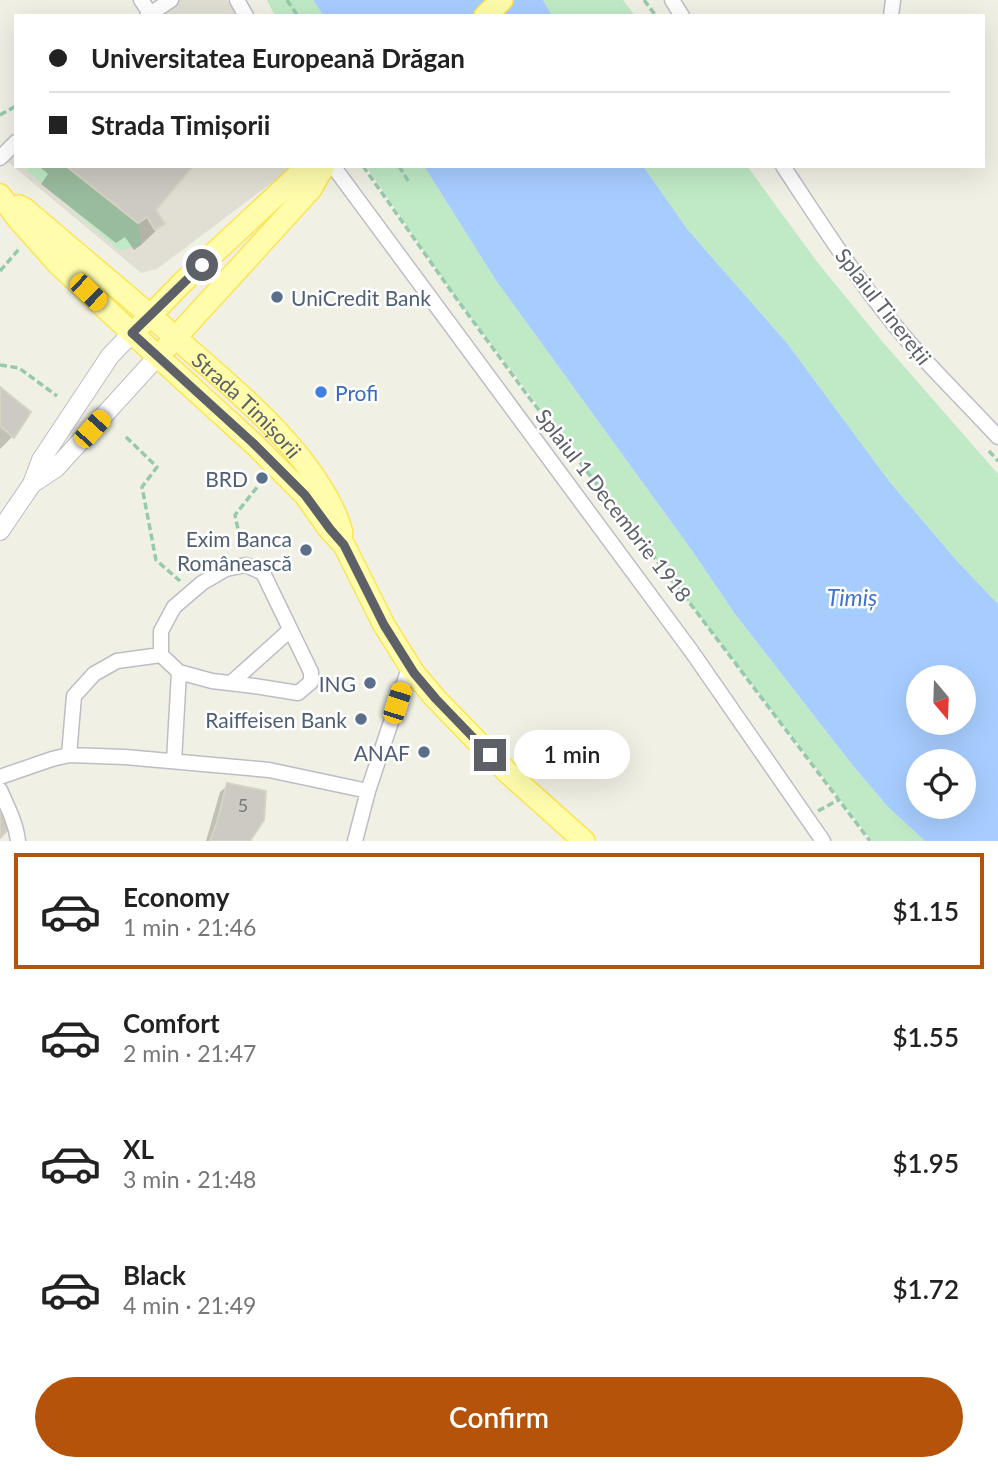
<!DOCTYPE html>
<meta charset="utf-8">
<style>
body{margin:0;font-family:Lato,sans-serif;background:#f2f2f2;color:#222;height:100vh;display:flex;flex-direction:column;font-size:26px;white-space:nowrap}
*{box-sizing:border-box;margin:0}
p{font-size:23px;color:#767676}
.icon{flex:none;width:38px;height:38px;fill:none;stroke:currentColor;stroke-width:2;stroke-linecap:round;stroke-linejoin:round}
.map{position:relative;height:841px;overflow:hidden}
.side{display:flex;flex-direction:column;background:#fff;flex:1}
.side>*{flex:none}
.hud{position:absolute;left:14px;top:14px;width:971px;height:154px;border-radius:0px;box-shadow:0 7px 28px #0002;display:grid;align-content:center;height:154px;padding:0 35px;background:#fff}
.needle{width:46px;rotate:161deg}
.fabs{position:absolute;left:906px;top:665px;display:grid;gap:14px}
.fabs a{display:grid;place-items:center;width:70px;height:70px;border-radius:50%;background:#fff;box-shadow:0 7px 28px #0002;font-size:35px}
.end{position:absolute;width:32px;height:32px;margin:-16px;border:9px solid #5d6067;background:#fff;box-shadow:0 0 0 4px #fff}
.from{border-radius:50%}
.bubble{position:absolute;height:49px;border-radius:24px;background:#fff;box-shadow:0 7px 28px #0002;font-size:23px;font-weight:600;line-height:49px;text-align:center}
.car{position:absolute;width:21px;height:42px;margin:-21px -10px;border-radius:9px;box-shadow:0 0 5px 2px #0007;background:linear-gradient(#f5c518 24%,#345 0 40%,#f5c518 0 76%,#345 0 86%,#f5c518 0)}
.hud b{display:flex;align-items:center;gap:24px;height:66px;font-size:26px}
.hud b+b{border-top:2px solid #e0e0e0}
.hud i{width:18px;height:18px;background:#222}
ul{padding:12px 0 0;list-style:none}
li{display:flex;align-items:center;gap:21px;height:116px;margin:0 14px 10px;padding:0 21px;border:4px solid transparent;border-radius:0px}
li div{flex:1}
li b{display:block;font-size:26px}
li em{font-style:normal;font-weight:600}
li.active{border-color:#b45309}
li>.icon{width:63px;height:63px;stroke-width:1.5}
.button{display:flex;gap:14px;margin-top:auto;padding:14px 35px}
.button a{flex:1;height:80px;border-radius:42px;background:#b45309;color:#fff;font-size:28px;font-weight:600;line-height:80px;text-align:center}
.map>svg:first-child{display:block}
.education{fill:#e1dfd4}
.green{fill:#c0eac6}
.water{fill:#a7cdff;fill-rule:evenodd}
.shadow{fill:#0003}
.building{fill:#cccac2;stroke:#d6d3c3;stroke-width:2}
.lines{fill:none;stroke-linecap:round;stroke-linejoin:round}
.minor-casing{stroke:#bdbec5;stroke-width:17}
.tertiary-casing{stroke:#bdbec5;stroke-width:20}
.primary-casing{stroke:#fde452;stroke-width:24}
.path{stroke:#97c9ac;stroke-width:3.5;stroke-dasharray:7 3.5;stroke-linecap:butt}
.minor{stroke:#fff;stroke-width:14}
.tertiary{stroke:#fff;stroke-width:18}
.primary{stroke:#fffdac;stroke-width:21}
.route{stroke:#5d6067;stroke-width:9}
.service-dot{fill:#5c6f8a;stroke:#fff;stroke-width:2.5}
.shop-dot{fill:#3f7fe0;stroke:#fff;stroke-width:2.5}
.labels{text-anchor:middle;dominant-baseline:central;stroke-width:5;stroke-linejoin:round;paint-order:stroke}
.number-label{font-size:18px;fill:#797a7e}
.service-label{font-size:21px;fill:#4e5e75;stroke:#fff;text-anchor:end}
.street-label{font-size:21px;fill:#5d6067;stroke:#fff}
.shop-label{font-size:21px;fill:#366cbe;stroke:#fff;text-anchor:start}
.water-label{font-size:23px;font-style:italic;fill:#3e71ce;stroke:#fff}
</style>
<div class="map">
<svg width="998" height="841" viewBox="0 0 998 841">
<rect width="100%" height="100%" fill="#f1f0e5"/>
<path class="education" d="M171,0H227L238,16H147Z
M16,143V166H294L157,269L141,273L2,157Z"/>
<path class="green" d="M267,0H313L324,16H275Z
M543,0H623L635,16H552Z
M30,166H66L138,223L141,245L120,251L26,170Z
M366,166H424L495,279L693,552L735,614L854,767L888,807L925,841H872L456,298Z
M643,166H747L818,263L881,340L998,474V604L957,561L889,481L787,343L688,230Z"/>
<path class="water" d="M313,0H543L552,16H324Z
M424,166H643L688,230L787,343L889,481L957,561L998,604V841H925L888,807L854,767L735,614L693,552L495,279ZM919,677H964V723H919ZM919,761H964V807H919Z"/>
<path class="shadow" d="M39,166H191L154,210L163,224L141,245L134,250L125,237L116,243L41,184L48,174Z
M0,390L13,436L0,449Z
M228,785L248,841H206L220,792Z"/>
<path class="building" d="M66,166H193L156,210L165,224L155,230L147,217L138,223Z
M0,387L31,412L14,438L0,426Z
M227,783L266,791L264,820L250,841H210L217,822Z
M0,811L14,824L0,838Z"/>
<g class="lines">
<g class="minor-casing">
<path id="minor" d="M141,0L150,13
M237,0L246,16
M672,0L682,16
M147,16L171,0
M891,16L893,0
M0,158L16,142
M333,166L692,652L823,841
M783,166C816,216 848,266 885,313C919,357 960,396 998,437
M246,565L263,573L311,672V682L298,693L254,686L212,681L179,672L161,655V631L174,607L202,583L226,569Z
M231,683L290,630
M69,755L74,696L94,674L117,661L161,655
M174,761L179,672
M0,777L52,759L69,755L125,757L269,770L368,791
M0,790C7,806 16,823 18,841
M355,841L368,791L410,665"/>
</g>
<g class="tertiary-casing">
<path id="tertiary" d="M32,484L56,468L158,356
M0,531L32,484L41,460L110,356L132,333"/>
</g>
<g class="primary-casing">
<g id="primary">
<path d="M485,16L502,0"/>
<path d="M0,195L18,219L58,264L132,333L253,443L305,495L329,529L344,545L384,625L414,673L436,699L508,773L584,841"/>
<path id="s1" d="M19,206L25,209C75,252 126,294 175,337C229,385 293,435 328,499C334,510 339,520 342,533"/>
<path d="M141,325L183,282L297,176L315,166"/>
<path d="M167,347L311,189L324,166"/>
</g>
</g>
<path class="path" d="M287,0L298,16
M644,0L656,16
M0,115L16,106
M363,166L456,298L528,396L689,602L870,841
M399,166L410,184
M0,271L19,249
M0,365L19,368L57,396
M126,437L157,467L142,487L156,560L180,581
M989,451L998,461
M242,549L235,515L262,481
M818,811L838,800"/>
<use href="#minor" class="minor"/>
<use href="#tertiary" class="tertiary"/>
<use href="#primary" class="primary"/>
</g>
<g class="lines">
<path class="route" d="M202,265L132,333L253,443L305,495L330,529L344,545L384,625L414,673L436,699L490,755"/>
</g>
<g class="service-dot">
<circle cx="277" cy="297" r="7"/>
<circle cx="262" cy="478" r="7"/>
<circle cx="306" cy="550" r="7"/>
<circle cx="370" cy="683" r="7"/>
<circle cx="361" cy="719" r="7"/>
<circle cx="424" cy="752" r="7"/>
</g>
<circle class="shop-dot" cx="321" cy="392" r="7"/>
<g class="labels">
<g class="number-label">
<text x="243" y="805">5</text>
</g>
<g class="service-label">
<text x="291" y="297" text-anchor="start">UniCredit Bank</text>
<text x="248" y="478">BRD</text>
<text x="292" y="538">Exim Banca<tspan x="292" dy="24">Românească</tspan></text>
<text x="356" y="683">ING</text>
<text x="347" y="719">Raiffeisen Bank</text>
<text x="410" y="752">ANAF</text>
</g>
<g class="street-label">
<text transform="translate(884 306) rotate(52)">Splaiul Tinereții</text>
<text stroke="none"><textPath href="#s1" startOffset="303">Strada Timișorii</textPath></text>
<text transform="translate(614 505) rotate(52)">Splaiul 1 Decembrie 1918</text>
</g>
<g class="shop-label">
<text x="335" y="392">Profi</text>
</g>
<g class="water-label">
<text x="852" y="597">Timiș</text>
</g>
</g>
</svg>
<div class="fabs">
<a><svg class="needle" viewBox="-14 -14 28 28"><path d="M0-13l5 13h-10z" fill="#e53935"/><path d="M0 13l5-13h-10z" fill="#767676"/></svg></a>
<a><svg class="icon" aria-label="locate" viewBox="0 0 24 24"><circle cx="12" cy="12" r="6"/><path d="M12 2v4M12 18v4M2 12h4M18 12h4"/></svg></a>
</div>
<i class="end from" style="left:202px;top:265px"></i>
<i class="end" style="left:490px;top:755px"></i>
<div class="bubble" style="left:514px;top:730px;width:116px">1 min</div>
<i class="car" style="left:88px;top:292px;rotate:134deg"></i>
<i class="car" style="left:92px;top:429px;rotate:42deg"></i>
<i class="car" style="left:397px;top:703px;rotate:18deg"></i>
<div class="hud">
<b><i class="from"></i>Universitatea Europeană Drăgan</b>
<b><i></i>Strada Timișorii</b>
</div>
</div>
<section class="side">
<ul>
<li class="active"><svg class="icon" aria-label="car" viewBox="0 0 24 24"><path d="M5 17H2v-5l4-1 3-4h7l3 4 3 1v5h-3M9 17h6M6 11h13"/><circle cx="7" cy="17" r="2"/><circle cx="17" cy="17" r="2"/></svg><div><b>Economy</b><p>1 min · 21:46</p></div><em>$1.15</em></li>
<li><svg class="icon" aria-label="car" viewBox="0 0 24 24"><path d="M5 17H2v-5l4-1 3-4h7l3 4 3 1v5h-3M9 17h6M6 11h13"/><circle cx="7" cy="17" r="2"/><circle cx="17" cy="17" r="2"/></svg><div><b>Comfort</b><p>2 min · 21:47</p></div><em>$1.55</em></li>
<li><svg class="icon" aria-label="car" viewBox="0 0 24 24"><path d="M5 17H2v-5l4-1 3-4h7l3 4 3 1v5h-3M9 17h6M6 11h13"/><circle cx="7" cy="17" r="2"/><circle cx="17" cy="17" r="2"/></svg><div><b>XL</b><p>3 min · 21:48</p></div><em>$1.95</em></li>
<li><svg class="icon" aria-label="car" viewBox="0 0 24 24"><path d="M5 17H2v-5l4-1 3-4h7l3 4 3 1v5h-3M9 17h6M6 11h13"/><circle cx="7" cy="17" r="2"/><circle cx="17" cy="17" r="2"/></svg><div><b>Black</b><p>4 min · 21:49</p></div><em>$1.72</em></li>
</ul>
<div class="button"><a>Confirm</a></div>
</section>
